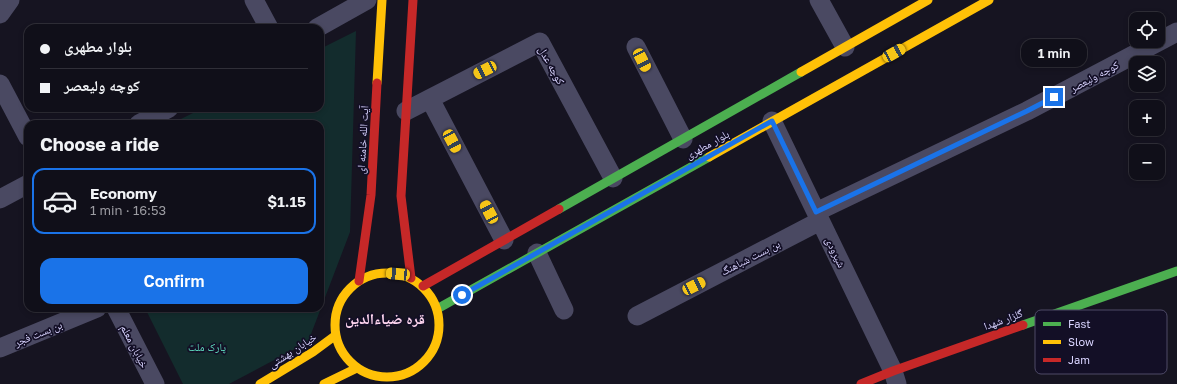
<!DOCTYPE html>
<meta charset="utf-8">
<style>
body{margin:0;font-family:"Golos Text","Noto Naskh Arabic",sans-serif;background:#191822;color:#f1f3f6;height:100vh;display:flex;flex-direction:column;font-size:15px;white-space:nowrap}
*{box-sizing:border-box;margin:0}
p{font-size:13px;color:#9c9ca2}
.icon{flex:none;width:22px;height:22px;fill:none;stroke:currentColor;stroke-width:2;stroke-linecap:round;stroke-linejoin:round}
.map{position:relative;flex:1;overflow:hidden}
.panel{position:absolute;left:24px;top:120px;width:300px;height:192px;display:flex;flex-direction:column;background:#100f19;border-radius:12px;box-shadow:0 2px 6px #0003,0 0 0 1px #302f38}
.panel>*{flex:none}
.top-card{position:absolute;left:24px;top:24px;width:300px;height:88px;border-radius:12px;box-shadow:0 2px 6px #0003,0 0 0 1px #302f38;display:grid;align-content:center;height:88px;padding:0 16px;background:#100f19}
.buttons{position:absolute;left:1129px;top:12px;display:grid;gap:8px}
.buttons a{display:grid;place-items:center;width:36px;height:36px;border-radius:8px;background:#100f19;box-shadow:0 2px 6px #0003,0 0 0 1px #302f38;font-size:20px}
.end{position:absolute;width:18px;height:18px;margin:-9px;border:5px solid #1a73e8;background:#fff;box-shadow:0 0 0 2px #fff}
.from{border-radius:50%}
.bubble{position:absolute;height:28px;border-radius:12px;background:#100f19;box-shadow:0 2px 6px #0003,0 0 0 1px #302f38;font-size:13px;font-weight:600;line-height:28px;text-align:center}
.car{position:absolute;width:12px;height:24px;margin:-12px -6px;border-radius:5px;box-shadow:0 0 3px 1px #0007;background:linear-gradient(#f5c518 24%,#345 0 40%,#f5c518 0 76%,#345 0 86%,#f5c518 0)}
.top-card b{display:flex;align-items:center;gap:14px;height:38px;font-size:15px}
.top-card b+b{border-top:1px solid #302f38}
.top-card i{width:10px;height:10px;background:#f1f3f6}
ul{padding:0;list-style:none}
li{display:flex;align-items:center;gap:12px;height:66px;margin:0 8px 6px;padding:0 8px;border:2px solid transparent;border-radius:12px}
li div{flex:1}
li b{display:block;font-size:15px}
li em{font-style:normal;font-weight:600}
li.active{border-color:#1a73e8}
li>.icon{width:36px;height:36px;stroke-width:1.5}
h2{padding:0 16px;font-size:18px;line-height:48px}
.action{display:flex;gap:8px;margin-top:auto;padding:8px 16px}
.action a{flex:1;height:46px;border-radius:12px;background:#1a73e8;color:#fff;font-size:16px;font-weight:600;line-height:46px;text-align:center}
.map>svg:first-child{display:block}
.green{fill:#132c2d}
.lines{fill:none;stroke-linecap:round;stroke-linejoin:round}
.street{stroke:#4a4962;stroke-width:19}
.fast{stroke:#4caf50;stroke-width:9}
.slow{stroke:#ffc107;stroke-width:9}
.jam{stroke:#c62828;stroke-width:9}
.route{stroke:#1a73e8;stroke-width:5}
.labels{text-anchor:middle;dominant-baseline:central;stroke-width:3.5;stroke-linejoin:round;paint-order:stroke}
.street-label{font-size:11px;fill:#d9d4ff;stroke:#130f26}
.park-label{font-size:11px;fill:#5fe0c0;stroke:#130f26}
.district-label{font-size:15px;font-weight:bold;fill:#ffd6f0;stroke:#130f26}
.key{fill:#130f26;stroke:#4e4a67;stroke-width:1}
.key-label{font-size:11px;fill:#d9d4ff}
</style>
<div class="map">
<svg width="1177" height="384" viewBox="0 0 1177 384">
<rect width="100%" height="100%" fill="#161421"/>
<path class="green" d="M356,31L350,232L308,342L229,384H183L145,308H320V124H171L203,108H320V49Z"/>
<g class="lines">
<path class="street" d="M254,0L269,28
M819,0L845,47
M0,14L10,0
M317,28L367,0
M636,47L683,139
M0,84L28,137
M430,99L504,240
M406,111L540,42L613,178
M772,121L893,371L897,384
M139,124L169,108
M0,199L28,184
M816,212L1027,111L1177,32
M537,253L564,310
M116,308L155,384
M637,316L820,221
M0,348L97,308"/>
<path class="fast" d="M559,209L801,72
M437,309L709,157
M1023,325L1177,271"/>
<path class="slow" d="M801,72L928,0
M377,83L382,0
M709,157L989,0
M335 325a52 52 0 1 1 104 0a52 52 0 1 1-104 0Z
M260,384L313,352L336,335
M324,384L357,368"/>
<path class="jam" d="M411,278L401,196L413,0
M359,281L371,195L377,83
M423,286L559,209
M861,384L893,371L1023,325"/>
</g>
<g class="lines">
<path class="route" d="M462,295L772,121L816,212L1027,111L1054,97"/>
</g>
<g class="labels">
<g class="street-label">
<text transform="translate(552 65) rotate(61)">کوچه عدل</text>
<text transform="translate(1094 76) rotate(-28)">کوچه ولیعصر</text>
<text transform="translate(362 140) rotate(-87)">آیت الله خامنه ای</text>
<text transform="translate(707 144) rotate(-29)">بلوار مطهری</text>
<text transform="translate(836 252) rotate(64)">شیرودی</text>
<text transform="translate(750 257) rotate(-27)">بن بست شباهنگ</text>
<text transform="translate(1003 319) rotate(-20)">گلزار شهدا</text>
<text transform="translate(38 333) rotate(-22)">بن بست فجر</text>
<text transform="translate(135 346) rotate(63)">خیابان معلم</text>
<text transform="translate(292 350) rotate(-33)">خیابان بهشتی</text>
</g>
<g class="park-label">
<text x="207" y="346">پارک ملت</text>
</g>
<g class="district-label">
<text x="385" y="318">قره ضیاءالدین</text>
</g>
</g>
<rect x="1035" y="310" width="132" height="64" rx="6" class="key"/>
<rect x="1043" y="322" width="18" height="4" fill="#4caf50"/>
<rect x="1043" y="340" width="18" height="4" fill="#ffc107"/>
<rect x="1043" y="358" width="18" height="4" fill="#c62828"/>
<g class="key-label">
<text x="1068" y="328">Fast</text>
<text x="1068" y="346">Slow</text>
<text x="1068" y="364">Jam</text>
</g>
</svg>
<div class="buttons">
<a><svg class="icon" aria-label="locate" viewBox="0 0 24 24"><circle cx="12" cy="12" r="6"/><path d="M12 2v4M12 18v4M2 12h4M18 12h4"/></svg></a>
<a><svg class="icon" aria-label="layers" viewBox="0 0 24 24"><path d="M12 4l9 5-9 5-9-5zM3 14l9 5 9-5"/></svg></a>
<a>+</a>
<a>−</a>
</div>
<i class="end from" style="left:462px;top:295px"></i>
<i class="end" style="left:1054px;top:97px"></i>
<div class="bubble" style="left:1021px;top:39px;width:66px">1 min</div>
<i class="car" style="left:894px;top:53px;rotate:61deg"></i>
<i class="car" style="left:642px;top:60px;rotate:153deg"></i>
<i class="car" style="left:485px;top:70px;rotate:243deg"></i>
<i class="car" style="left:452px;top:141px;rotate:152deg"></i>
<i class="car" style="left:489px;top:212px;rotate:332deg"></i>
<i class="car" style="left:398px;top:274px;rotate:275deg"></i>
<i class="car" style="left:694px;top:286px;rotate:63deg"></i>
<div class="top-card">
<b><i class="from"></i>بلوار مطهری</b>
<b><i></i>کوچه ولیعصر</b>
</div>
<section class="panel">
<h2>Choose a ride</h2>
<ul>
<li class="active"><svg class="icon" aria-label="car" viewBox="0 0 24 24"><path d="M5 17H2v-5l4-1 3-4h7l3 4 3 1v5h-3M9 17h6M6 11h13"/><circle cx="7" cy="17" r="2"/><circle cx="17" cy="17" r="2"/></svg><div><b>Economy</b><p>1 min · 16:53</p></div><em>$1.15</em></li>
</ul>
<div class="action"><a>Confirm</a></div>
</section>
</div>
